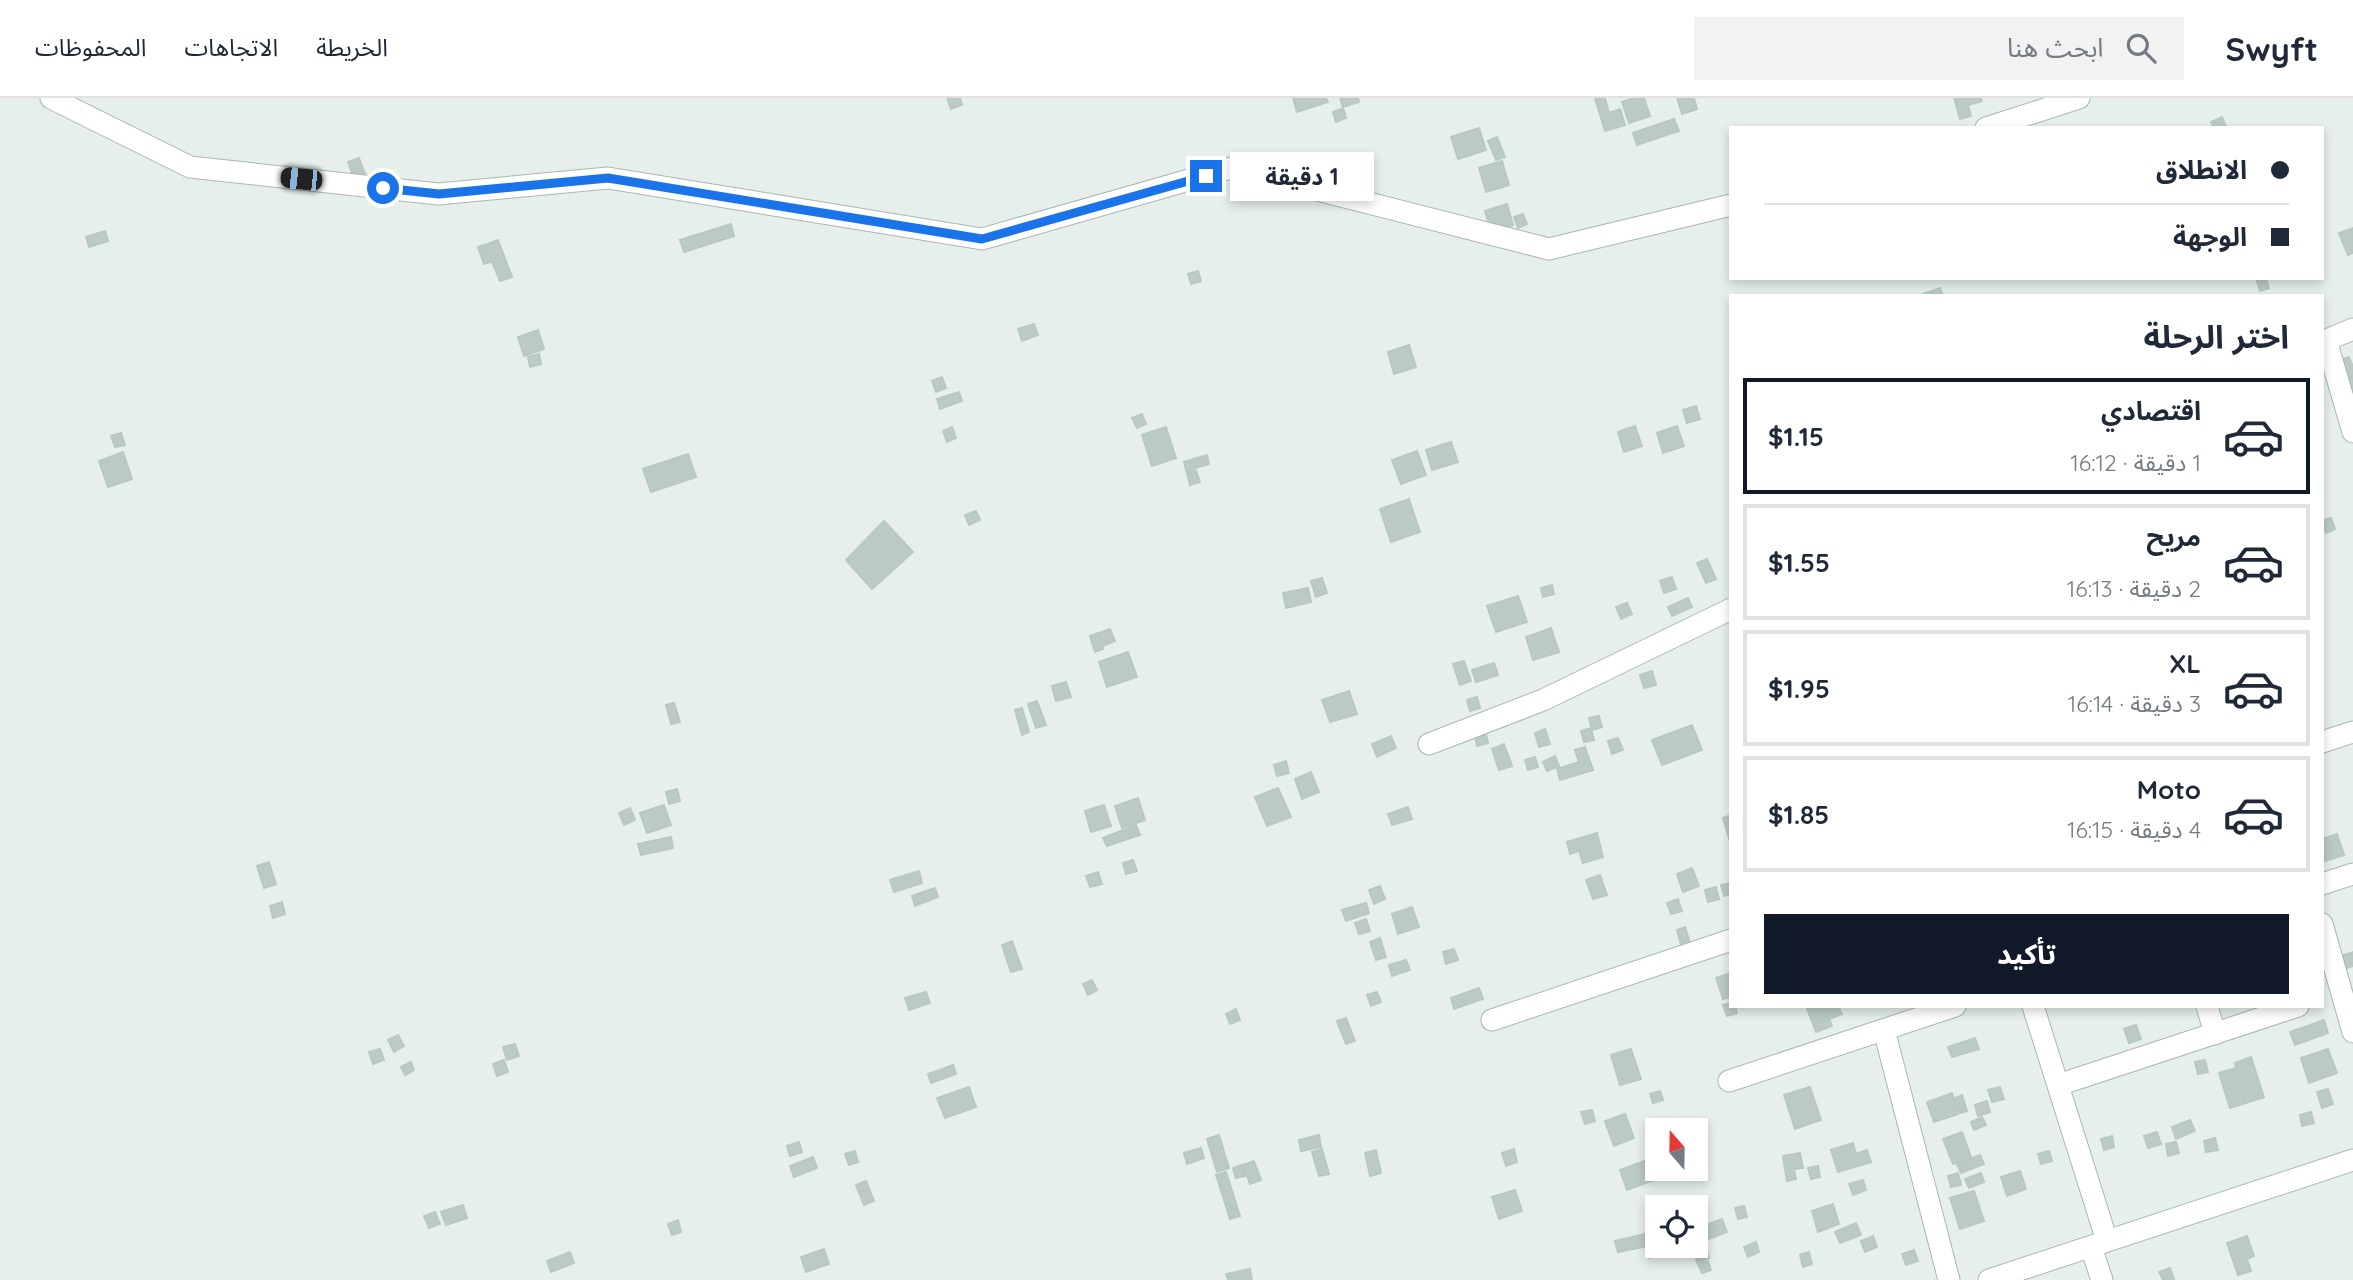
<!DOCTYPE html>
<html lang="ar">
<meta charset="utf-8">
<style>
body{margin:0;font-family:Quicksand,"Noto Sans Arabic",sans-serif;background:#f2f2f3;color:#1f2937;direction:rtl;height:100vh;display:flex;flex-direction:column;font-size:26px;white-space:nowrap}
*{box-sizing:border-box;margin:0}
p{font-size:23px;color:#747a83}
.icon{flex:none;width:38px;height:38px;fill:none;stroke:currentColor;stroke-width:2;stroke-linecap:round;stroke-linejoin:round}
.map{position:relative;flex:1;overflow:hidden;direction:ltr}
.sheet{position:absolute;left:1729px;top:196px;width:595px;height:714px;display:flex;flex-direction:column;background:#fff;border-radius:0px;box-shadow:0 4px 10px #0003;direction:rtl}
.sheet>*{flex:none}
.hud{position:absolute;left:1729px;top:28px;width:595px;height:154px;border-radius:0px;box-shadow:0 4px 10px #0003;direction:rtl;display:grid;align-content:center;height:154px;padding:0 35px;background:#fff}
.needle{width:46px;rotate:340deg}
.controls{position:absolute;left:1645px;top:1020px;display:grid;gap:14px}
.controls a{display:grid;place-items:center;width:63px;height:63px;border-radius:0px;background:#fff;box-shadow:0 4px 10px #0003;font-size:35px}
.end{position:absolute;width:32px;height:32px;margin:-16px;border:9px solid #1a73e8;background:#fff;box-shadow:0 0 0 4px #fff}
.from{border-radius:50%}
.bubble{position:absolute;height:49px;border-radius:0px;background:#fff;box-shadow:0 4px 10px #0003;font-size:23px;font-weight:700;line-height:49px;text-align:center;direction:rtl}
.car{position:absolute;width:21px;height:42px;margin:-21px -10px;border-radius:9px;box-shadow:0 0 5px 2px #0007;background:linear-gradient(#222 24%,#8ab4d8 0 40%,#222 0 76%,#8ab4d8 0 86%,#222 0)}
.hud b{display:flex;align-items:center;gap:24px;height:66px;font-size:26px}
.hud b+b{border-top:2px solid #e0e1e3}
.hud i{width:18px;height:18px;background:#1f2937}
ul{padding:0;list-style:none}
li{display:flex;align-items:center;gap:21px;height:116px;margin:0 14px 10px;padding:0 21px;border:4px solid #e0e1e3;border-radius:0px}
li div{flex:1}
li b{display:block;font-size:26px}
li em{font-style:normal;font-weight:700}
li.selected{border-color:#111827}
li>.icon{width:63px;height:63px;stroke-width:1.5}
h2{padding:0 35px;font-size:32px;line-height:84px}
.action{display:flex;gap:14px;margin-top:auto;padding:14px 35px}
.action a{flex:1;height:80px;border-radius:0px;background:#111827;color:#fff;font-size:28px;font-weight:700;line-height:80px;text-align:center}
header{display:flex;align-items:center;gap:42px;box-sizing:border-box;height:98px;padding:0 35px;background:#fff;border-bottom:2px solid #e0e1e3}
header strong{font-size:33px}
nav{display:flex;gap:38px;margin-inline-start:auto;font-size:24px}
.search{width:490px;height:63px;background:#f2f2f3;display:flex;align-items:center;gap:18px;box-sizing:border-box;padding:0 24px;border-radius:0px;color:#747a83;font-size:26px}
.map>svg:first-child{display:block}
.building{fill:#bbcac4;stroke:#b8c9c2;stroke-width:2}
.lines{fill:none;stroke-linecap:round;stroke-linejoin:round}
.minor-casing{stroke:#a8b8b2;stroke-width:23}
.minor{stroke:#fff;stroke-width:21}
.route{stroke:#1a73e8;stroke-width:9}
</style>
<header>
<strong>Swyft</strong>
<div class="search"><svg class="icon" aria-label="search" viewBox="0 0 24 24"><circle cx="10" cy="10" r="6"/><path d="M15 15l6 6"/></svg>ابحث هنا</div>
<nav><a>الخريطة</a><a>الاتجاهات</a><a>المحفوظات</a></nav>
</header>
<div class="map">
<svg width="2353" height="1182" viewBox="0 0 2353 1182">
<rect width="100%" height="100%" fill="#e6efeb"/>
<path class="building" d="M947,0H960L962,7L951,11Z
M1293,0H1326L1328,4L1297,14Z
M1340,0H1358L1359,4L1343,9Z
M1595,0H1605L1609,15L1620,11L1625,27L1605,33Z
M1634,0H1644L1650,18L1629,25L1622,4Z
M1677,0H1694L1697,11L1682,16Z
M1954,0H1981L1982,3L1968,7L1971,18L1960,21Z
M1343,10L1346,20L1336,24L1333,14Z
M2222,19L2226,29L2214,30L2211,24Z
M1674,21L1679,33L1637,47L1633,35Z
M1479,30L1486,52L1458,61L1451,39Z
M1497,39L1505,59L1496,62L1488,43Z
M359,60L365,76L354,80L348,64Z
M1502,63L1509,87L1486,94L1479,70Z
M1507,106L1513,127L1491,134L1485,113Z
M1523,116L1527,126L1518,130L1514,119Z
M731,126L734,138L684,154L680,142Z
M2353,130V155L2348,157L2339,135Z
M105,133L108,143L89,149L86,139Z
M498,142L512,179L500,183L485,147Z
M484,147L490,164L484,166L478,149Z
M1198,173L1201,183L1191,186L1188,176Z
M2256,180H2266L2269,190L2260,193Z
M1940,190L1943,198H1923V196Z
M1034,226L1038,237L1022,243L1018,231Z
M538,232L544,251L524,258L518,239Z
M1409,247L1416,269L1394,276L1388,254Z
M539,256L541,266L530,269L528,259Z
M2349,259L2353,269V309L2337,263Z
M942,279L946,290L936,294L932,283Z
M959,294L962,303L940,311L937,301Z
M1696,308L1700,321L1687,325L1683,312Z
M1142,316L1146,326L1137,330L1132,320Z
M1635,328L1642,348L1624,354L1618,334Z
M1677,328L1684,348L1663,355L1657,335Z
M952,329L956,340L947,344L943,333Z
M1166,329L1176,360L1152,368L1142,337Z
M121,335L125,347L115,349L111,338Z
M1451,344L1458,364L1432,372L1426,352Z
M1417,353L1426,377L1401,386L1392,362Z
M123,354L132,381L108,389L99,363Z
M688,356L696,379L651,394L643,371Z
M1207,357L1209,366L1195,370L1200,384L1190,387L1184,364Z
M1409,401L1420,434L1391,444L1380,411Z
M976,413L980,422L969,427L965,417Z
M2331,420L2335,431L2326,435L2322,423Z
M884,423L913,454L872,491L846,462Z
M1707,461L1716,481L1706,485L1697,465Z
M1672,479L1676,491L1664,495L1660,483Z
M1322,480L1327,495L1316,499L1311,483Z
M1552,487L1554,496L1543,499L1541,490Z
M1308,490L1311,504L1286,510L1283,495Z
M1518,498L1527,524L1496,534L1487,508Z
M1688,500L1692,509L1672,518L1668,509Z
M1627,505L1632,516L1621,521L1616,509Z
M1551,530L1559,554L1533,562L1526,539Z
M1110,531L1115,543L1103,548L1099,535Z
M1098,535L1103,551L1095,554L1090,538Z
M1128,554L1137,579L1107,589L1099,564Z
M1464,563L1471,583L1460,587L1453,566Z
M1494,565L1498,577L1476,584L1472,572Z
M1652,573L1656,587L1644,590L1640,577Z
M1066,584L1071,599L1056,603L1052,588Z
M1349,593L1357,616L1330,624L1322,602Z
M1477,599L1480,610L1470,613L1467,602Z
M1037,603L1046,627L1036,630L1028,606Z
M674,605L680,624L671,626L666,607Z
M1022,610L1029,634L1022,637L1015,612Z
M1599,618L1602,629L1592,632L1589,620Z
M1692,627L1702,652L1662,667L1652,642Z
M1591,630L1594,642L1584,644L1581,633Z
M1545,631L1550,646L1539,649L1535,635Z
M1486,636L1488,645L1477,648L1475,639Z
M1391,638L1396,650L1377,659L1372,646Z
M1618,640L1623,652L1612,656L1608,643Z
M1504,646L1512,668L1499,672L1492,651Z
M1585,649L1593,672L1560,682L1557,671L1579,664L1575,652Z
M1555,658L1559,668L1547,673L1543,664Z
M1535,659L1538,669L1528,672L1525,662Z
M1286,663L1289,675L1277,678L1274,667Z
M1311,674L1319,694L1302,701L1295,681Z
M1278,690L1291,719L1267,728L1255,699Z
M677,691L680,703L669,706L666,694Z
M1138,700L1145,722L1122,730L1115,708Z
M664,707L671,727L647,735L640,715Z
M1104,707L1111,728L1091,734L1085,713Z
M1408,709L1412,721L1392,727L1388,716Z
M630,710L635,722L624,727L619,715Z
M1731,717V743H1730L1723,720Z
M1136,727L1140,737L1107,748L1103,740Z
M1597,735L1603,759L1583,765L1579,753L1570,756L1567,744Z
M2337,736L2344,757L2322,764V741Z
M671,739L673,750L641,757L638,746Z
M1133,762L1137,773L1126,776L1123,765Z
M269,764L276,786L264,790L257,768Z
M1692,770L1699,788L1683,794L1677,776Z
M919,773L922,785L894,794L890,782Z
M1098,774L1102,786L1090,789L1086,778Z
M1600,777L1607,797L1593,801L1586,782Z
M1731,785V796L1724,798L1721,787Z
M1380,788L1385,801L1374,806L1369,792Z
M1716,789L1719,801L1708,804L1705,792Z
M935,790L938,799L915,808L912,798Z
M1678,801L1682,813L1671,816L1667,805Z
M282,804L285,816L273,820L270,808Z
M1366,805L1369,815L1346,823L1342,812Z
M1412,809L1419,829L1398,836L1392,816Z
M1366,821L1370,833L1359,836L1355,825Z
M1685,829L1691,848L1682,851L1677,832Z
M1380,840L1386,859L1376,862L1370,844Z
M1012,843L1022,871L1011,874L1002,847Z
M1454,851L1458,862L1446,866L1443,854Z
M2353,854V868L2336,874L2332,861Z
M1406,862L1410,872L1392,878L1389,867Z
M1731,875V899L1723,901L1716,880Z
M1092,882L1097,892L1088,897L1083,886Z
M1479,890L1483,901L1454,911L1451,900Z
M926,894L930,905L909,912L905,900Z
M1377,894L1381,904L1371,908L1367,897Z
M1731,905V908H1735L1737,915L1727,918L1723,907Z
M1806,908H1838L1842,916L1829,921L1832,928L1816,934Z
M1236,911L1240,922L1230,926L1226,916Z
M1346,920L1355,943L1346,946L1337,923Z
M2324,922L2328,935L2295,947L2290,934Z
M2136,927L2141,941L2129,945L2124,931Z
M398,937L404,948L394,954L388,942Z
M1975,940L1979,951L1952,959L1948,949Z
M515,946L519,958L507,962L503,949Z
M380,951L384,962L373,966L369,954Z
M1631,951L1641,981L1620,987L1611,957Z
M2328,951L2337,975L2309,985L2301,960Z
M2251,959L2264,999L2230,1010L2219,975L2236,970L2235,965Z
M504,962L508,974L497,978L493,966Z
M2205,962L2208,974L2198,976L2195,964Z
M411,964L414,972L405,977L401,969Z
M953,967L956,976L931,985L928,976Z
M969,989L976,1009L945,1020L937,1000Z
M1810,989L1821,1022L1795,1031L1784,997Z
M2000,989L2004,1001L1992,1004L1988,992Z
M2328,991L2333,1006L2322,1010L2317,994Z
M1660,993L1663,1002L1653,1005L1650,996Z
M1952,995L1958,1016L1934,1024L1927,1004Z
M1962,997L1967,1013L1960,1015L1955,1000Z
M1987,1003L1990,1014L1978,1018L1975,1007Z
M1592,1012L1595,1023L1585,1026L1581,1014Z
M2311,1014L2314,1025L2302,1028L2300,1017Z
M1625,1016L1634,1040L1614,1048L1605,1023Z
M1982,1019L1986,1027L1974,1032L1971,1024Z
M2190,1022L2195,1033L2176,1041L2172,1029Z
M1699,1026L1702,1037L1696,1039V1032H1680Z
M1962,1034L1971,1059L1953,1066L1943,1041Z
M2157,1034L2161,1046L2148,1050L2144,1038Z
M1219,1037L1229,1070L1217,1074L1207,1041Z
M1319,1037L1321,1049L1301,1053L1299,1042Z
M2112,1038L2114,1049L2104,1052L2101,1041Z
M2215,1040L2218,1052L2206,1054L2204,1043Z
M799,1044L802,1054L790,1058L787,1048Z
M2176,1044L2179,1055L2168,1058L2166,1046Z
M1853,1045L1856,1056L1867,1052L1871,1064L1838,1074L1831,1052Z
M1201,1050L1204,1060L1187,1066L1184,1055Z
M1322,1051L1329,1076L1319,1078L1312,1054Z
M1514,1051L1517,1064L1506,1068L1502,1055Z
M1376,1052L1381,1075L1370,1078L1365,1055Z
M855,1053L858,1064L849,1067L845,1056Z
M2049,1053L2052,1063L2041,1066L2038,1056Z
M1800,1055L1803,1070L1794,1071L1796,1081L1787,1083L1783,1058Z
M1980,1057L1984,1066L1961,1075L1957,1066Z
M813,1059L817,1070L794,1079L790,1068Z
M1647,1062L1654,1082L1627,1092L1620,1072Z
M1254,1063L1261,1082L1250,1086L1243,1067Z
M1657,1063V1071H1668L1669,1075L1655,1080L1650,1065Z
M1241,1067L1245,1078L1236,1080L1233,1070Z
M1818,1068L1820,1079L1811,1081L1808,1070Z
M2020,1073L2026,1091L2007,1098L2001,1079Z
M1226,1074L1240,1118L1230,1121L1216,1077Z
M1958,1075L1961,1087L1951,1089L1948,1078Z
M1981,1075L1984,1084L1969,1090L1965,1081Z
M1863,1082L1866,1092L1853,1097L1849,1086Z
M866,1083L874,1103L864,1107L856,1087Z
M1515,1092L1522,1113L1499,1121L1492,1099Z
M1974,1093L1984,1123L1960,1131L1950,1100Z
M1833,1106L1839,1126L1818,1134L1812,1113Z
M463,1107L467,1120L446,1127L441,1114Z
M1744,1108L1747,1119L1738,1121L1735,1110Z
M435,1114L440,1126L429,1130L424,1118Z
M1722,1121L1727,1134L1698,1145L1696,1131Z
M678,1122L681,1134L672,1137L668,1126Z
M1856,1125L1861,1137L1840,1145L1835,1134Z
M1650,1135L1653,1147L1618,1154L1615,1143Z
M1873,1138L1877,1149L1865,1154L1861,1143Z
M2247,1138L2254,1158L2247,1161L2251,1173L2238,1177L2227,1145Z
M1704,1144L1709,1160L1697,1164L1692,1148Z
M1756,1144L1759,1154L1748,1159L1744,1149Z
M1656,1145L1661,1155L1650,1160L1646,1150Z
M824,1151L829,1166L806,1174L801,1159Z
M1914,1152L1918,1163L1906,1167L1902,1156Z
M570,1154L574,1165L551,1174L547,1163Z
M1809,1154L1812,1166L1803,1169L1800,1157Z
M1708,1163L1711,1172L1702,1175L1698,1166Z
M2170,1170L2174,1181L2163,1182L2159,1174Z
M1250,1171L1252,1182H1228L1226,1176Z"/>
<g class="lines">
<g class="minor-casing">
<path id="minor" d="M51,0L190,69L438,96L608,80L982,141L1231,70L1549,151L1731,107
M1986,30L2079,0
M2326,242L2353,334
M2322,244L2353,231
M2322,644L2353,634
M1429,646L1543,602L1731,511
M2322,786L2353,776
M2322,826L2353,934
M2033,908L2107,1143
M2207,908L2215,936
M1492,922L1731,842
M1884,932L1949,1182
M1729,983L1955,908
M2058,987L2298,908
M2091,1149L2102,1182
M1989,1182L2353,1062"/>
</g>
<use href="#minor" class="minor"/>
</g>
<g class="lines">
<path class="route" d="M383,90L439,96L608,80L982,141L1206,78"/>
</g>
</svg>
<div class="controls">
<a><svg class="needle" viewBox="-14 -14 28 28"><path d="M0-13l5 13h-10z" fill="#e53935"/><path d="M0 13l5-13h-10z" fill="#747a83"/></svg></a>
<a><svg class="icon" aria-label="locate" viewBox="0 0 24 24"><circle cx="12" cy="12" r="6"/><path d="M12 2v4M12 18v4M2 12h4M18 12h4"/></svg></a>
</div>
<i class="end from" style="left:383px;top:90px"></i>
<i class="end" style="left:1206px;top:78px"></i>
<div class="bubble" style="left:1230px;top:54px;width:144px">1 دقيقة</div>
<i class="car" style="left:301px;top:81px;rotate:276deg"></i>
<div class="hud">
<b><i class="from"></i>الانطلاق</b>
<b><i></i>الوجهة</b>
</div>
<section class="sheet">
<h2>اختر الرحلة</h2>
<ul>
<li class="selected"><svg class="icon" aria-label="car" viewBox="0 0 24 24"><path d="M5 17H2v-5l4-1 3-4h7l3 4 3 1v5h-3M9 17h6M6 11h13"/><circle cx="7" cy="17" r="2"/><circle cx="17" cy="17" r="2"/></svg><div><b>اقتصادي</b><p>1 دقيقة · 16:12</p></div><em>$1.15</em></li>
<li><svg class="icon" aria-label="car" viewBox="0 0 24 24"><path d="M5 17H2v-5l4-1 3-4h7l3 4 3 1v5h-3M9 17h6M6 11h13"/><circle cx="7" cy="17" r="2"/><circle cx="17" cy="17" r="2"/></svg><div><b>مريح</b><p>2 دقيقة · 16:13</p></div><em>$1.55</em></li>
<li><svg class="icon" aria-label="car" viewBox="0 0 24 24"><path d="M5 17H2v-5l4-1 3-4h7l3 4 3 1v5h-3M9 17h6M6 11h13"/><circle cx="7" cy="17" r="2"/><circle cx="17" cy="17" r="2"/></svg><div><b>XL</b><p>3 دقيقة · 16:14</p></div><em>$1.95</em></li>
<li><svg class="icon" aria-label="car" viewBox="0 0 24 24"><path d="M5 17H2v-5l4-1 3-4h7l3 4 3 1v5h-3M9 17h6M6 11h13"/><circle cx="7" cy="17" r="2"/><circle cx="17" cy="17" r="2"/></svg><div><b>Moto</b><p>4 دقيقة · 16:15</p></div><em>$1.85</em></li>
</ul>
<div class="action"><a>تأكيد</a></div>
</section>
</div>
